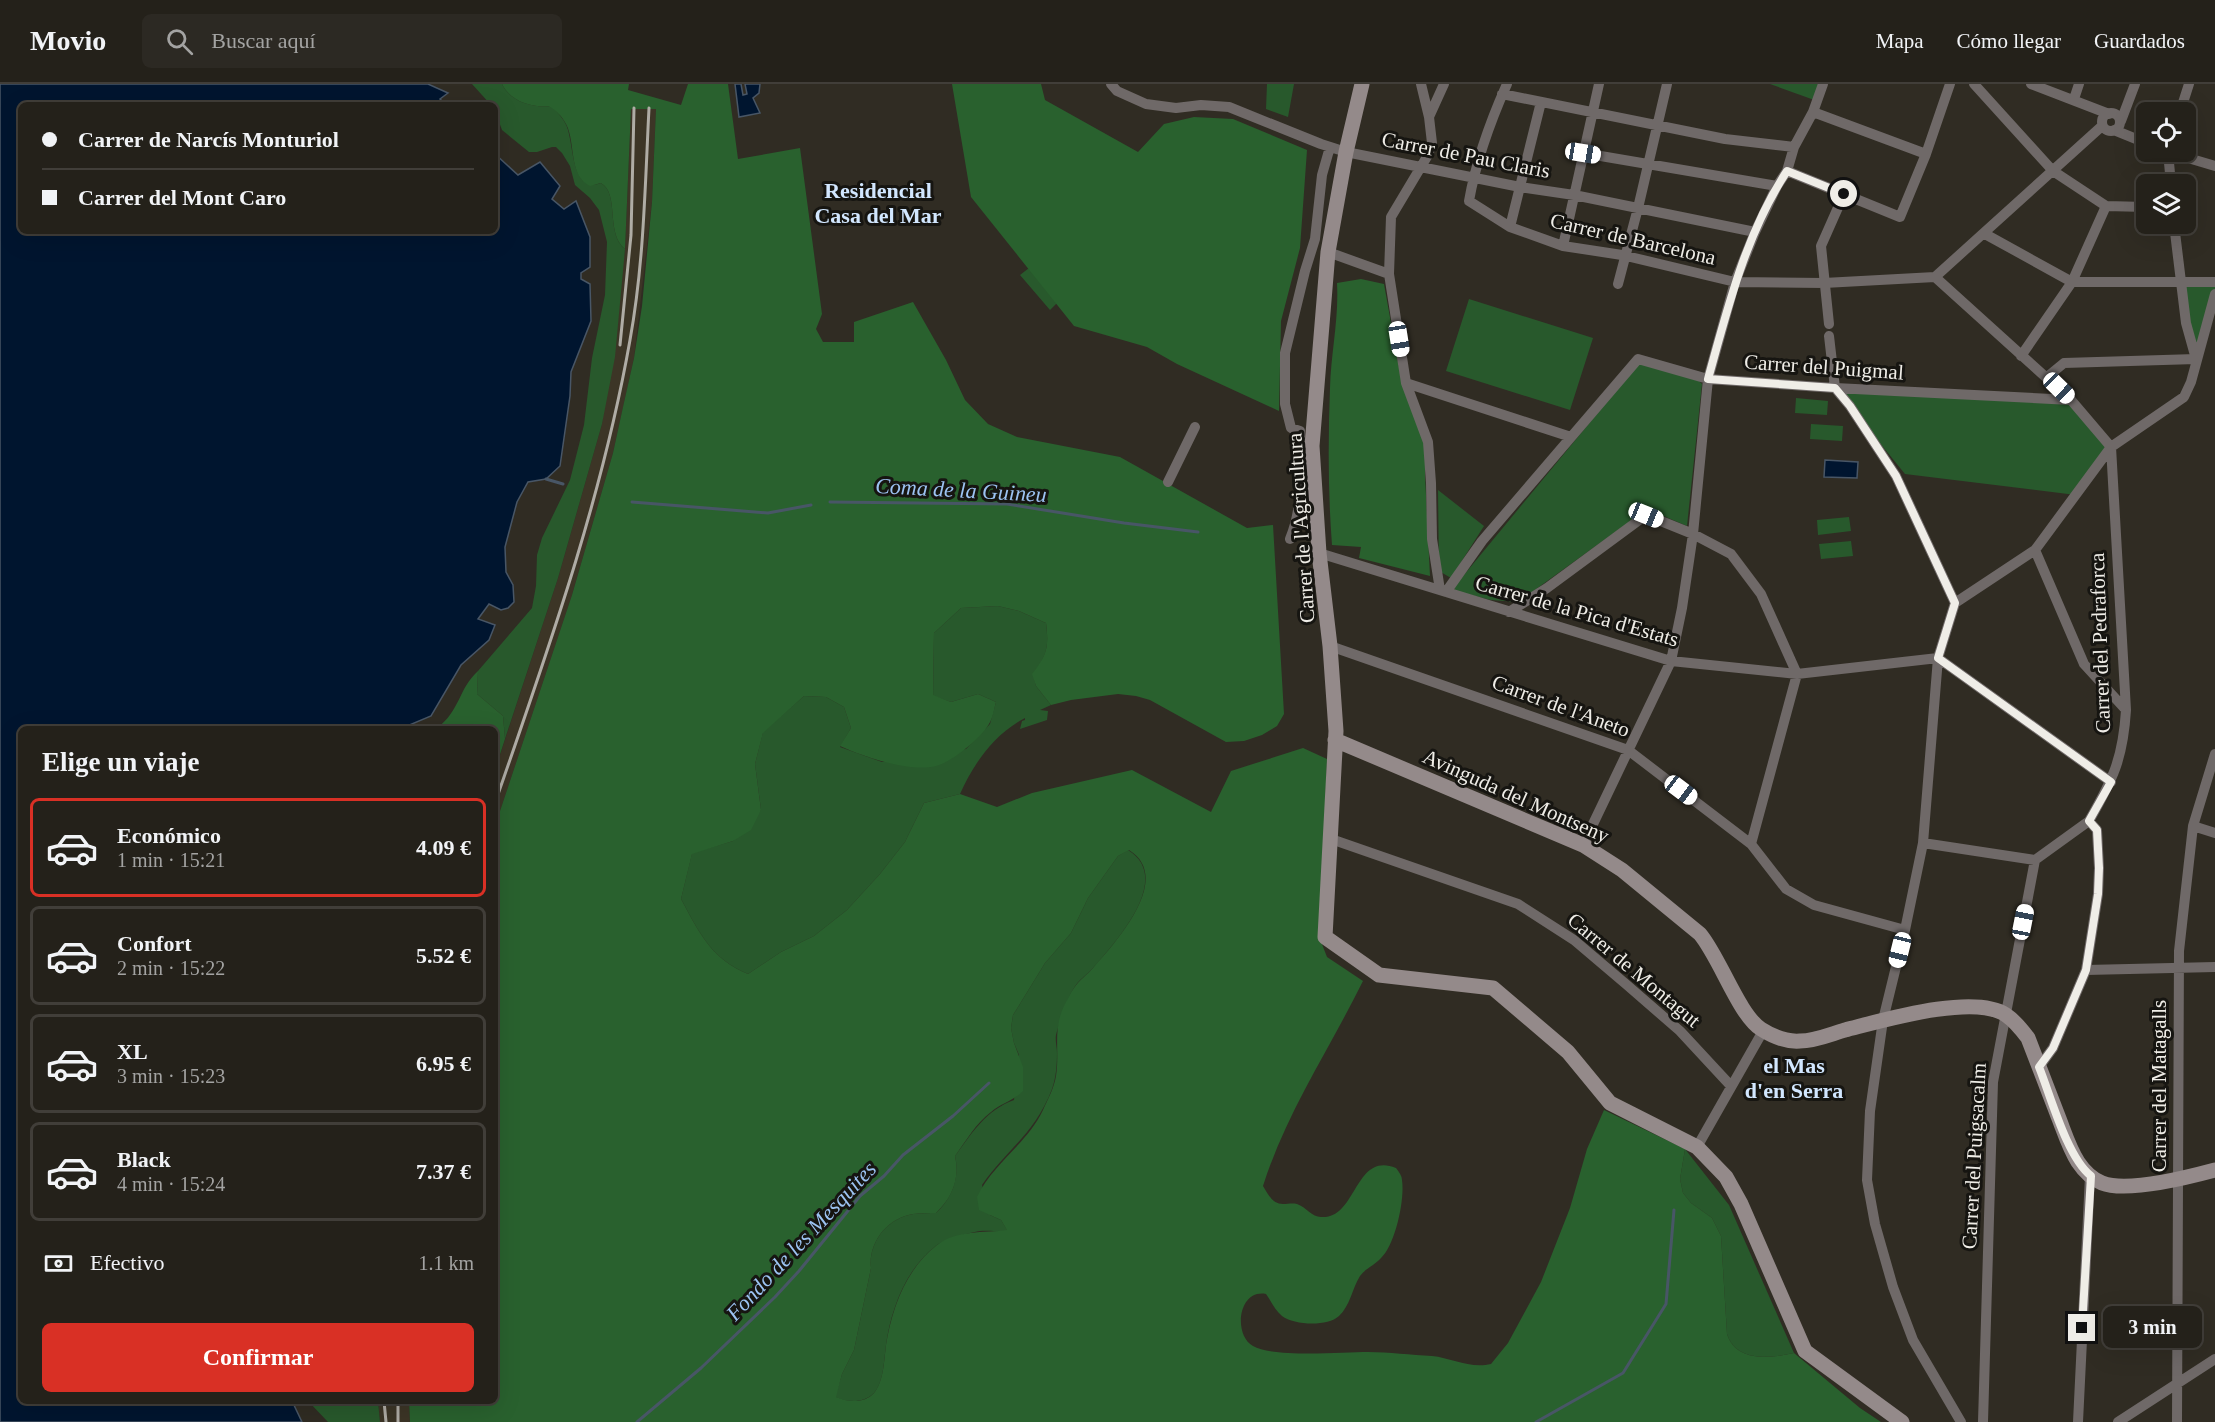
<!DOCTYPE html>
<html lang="es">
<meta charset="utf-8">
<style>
body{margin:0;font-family:"Times New Roman",serif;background:#2c2923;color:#f1f3f6;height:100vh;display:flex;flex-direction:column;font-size:22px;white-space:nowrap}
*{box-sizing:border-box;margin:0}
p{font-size:20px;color:#a3a3a2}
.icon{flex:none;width:33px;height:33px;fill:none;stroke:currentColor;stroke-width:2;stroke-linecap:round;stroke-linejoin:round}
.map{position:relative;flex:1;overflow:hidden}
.drawer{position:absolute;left:18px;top:642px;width:480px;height:678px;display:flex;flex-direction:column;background:#24211a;border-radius:9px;box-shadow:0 6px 24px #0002,0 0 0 2px #413e39}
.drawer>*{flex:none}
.banner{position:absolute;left:18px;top:18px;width:480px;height:132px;border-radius:9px;box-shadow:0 6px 24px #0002,0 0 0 2px #413e39;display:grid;align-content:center;height:132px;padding:0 24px;background:#24211a}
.tools{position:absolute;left:2136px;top:18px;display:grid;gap:12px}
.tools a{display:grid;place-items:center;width:60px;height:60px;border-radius:9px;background:#24211a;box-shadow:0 6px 24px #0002,0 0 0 2px #413e39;font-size:30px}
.end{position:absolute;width:27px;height:27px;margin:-14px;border:8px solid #efede7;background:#111;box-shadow:0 0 0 3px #111}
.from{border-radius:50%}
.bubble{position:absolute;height:42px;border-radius:9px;background:#24211a;box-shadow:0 6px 24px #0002,0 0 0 2px #413e39;font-size:20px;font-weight:700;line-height:42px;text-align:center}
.car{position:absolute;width:18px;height:36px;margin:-18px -9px;border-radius:8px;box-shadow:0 0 4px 2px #0007;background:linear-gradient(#fff 24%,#345 0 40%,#fff 0 76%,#345 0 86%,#fff 0)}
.banner b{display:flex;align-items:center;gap:21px;height:57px;font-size:22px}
.banner b+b{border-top:2px solid #413e39}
.banner i{width:15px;height:15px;background:#f1f3f6}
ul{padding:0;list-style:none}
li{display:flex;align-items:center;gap:18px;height:99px;margin:0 12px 9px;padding:0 12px;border:3px solid #413e39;border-radius:9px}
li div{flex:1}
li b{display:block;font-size:22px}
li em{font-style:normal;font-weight:700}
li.on{border-color:#d93025}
li>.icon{width:54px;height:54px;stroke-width:1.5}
h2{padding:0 24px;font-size:27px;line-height:72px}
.pay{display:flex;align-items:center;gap:15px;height:66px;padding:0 24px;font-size:22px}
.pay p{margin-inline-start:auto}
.primary-button{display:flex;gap:12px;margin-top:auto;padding:12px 24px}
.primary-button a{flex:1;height:69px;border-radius:9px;background:#d93025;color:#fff;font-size:24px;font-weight:700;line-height:69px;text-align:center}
header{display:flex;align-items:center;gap:36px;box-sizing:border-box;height:84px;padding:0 30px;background:#24211a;border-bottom:2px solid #413e39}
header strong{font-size:28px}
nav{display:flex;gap:33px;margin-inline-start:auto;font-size:21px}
.search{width:420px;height:54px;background:#2c2923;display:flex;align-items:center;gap:15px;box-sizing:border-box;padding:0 21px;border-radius:9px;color:#a3a3a2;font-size:22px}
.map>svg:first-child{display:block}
.built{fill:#3c3526}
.green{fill:#28592c}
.forest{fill:#29612e;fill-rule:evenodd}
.water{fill:#00152f;stroke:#485666;stroke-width:1.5}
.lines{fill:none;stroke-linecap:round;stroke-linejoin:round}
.stream{stroke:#485666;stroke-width:3}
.street{stroke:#6f6968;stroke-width:10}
.secondary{stroke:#948a8a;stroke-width:15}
.rail{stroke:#afaca5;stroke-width:3}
.route{stroke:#efede7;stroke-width:8}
.labels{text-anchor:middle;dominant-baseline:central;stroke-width:6;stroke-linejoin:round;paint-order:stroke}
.street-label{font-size:21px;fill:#efede7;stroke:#161511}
.neighbourhood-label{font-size:22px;font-weight:bold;fill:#d2e7ff;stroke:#161511}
.water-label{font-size:22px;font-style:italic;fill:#9cc3f2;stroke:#161511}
</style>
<header>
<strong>Movio</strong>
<div class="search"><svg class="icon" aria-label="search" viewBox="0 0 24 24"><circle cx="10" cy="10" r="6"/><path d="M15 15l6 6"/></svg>Buscar aquí</div>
<nav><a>Mapa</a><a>Cómo llegar</a><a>Guardados</a></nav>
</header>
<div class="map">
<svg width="2215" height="1338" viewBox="0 0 2215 1338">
<rect width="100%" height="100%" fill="#302c23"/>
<path class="built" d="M631,24L656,25L652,118L634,274L613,369L572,511L495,742V686L558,494L602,340L625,165Z
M378,1317H409L410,1338H380Z"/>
<path class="green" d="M472,0H502C510,17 532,24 550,22C557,27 564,35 567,43C574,61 571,110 601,99C620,110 605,149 625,165L615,273L602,340L558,494L505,655L503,632L477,610L478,587L532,524L536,502L537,471L542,454L570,396L584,341L592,274L605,211L607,158L599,126L590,114L575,101L570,82L562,69L556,63H552L537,68H529L502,46L495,27V21H491Z
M1267,0H1294L1288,33L1266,25Z
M1770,0H1823L1817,17Z
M1029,184L1058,218L1050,226L1020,191Z
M2182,198H2215V210L2196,275Z
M1469,215L1593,254L1570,326L1446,287Z
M1639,279L1698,296L1702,300L1687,442L1647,425L1518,518L1491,516L1455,507L1454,503Z
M1835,304L2071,316L2111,363L2076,411L1905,390Z
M1796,314L1828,317L1827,331L1795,329Z
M1811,340L1843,342L1842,357L1810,355Z
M1438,406L1484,442L1451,494L1439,487Z
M1849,433L1851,447L1818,451L1817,436Z
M1851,457L1853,472L1821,475L1819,460Z
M998,522L1019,527L1046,539C1049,563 1047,571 1033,590L1036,602L1051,621L1040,626L1048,627L1047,636L1020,645L1022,637L1025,636V634C994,650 974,679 960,710L924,719L905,758L880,790L847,826L814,852L781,868L748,890C711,875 699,848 681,815L692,769L733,757L761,726L755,680L763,648L804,612L826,613L844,623L851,644L840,663L882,678L966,665L990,640L996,618L978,610L951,618L933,612L934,549L961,524Z
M1128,766C1174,794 1116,858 1093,884C1087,891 1078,896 1074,904C1067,914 1059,939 1056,951C1055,957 1057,963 1057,969C1057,981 1056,994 1052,1005C1035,1050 1007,1065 982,1101L990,1131L1001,1136L1008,1147C998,1148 989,1146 980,1147C971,1148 944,1156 937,1161C906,1184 891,1225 886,1261C884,1275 884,1298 874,1309C863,1320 847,1318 835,1313L842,1290L854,1266L871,1184C868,1159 887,1134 913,1130C920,1129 929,1129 936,1129C952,1114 960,1094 955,1072C972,1049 986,1026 1014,1016L1019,971L1014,959L1011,944L1013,931L1045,879L1071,849L1088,814L1118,772Z
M1685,1065L1729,1121L1794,1269C1772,1274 1736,1279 1727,1250L1721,1152L1712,1134L1691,1119L1683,1109L1680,1095Z
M308,1317H378L380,1338H328Z"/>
<path class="forest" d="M502,0H629L628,6L681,21L688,0H728L738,75L800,64L822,230L816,245L823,258H854V238L913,218L946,276L965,316L988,340L1017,353L1120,373L1247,444L1273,441L1284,630L1277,642L1262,651L1244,657L1226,658L1150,616L1136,612L1118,610L1071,616L1051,621L1036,602L1032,590C1047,571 1049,563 1046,539L1019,527L998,522L961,524L934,549L933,611L951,618L978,610L996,618C994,625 993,634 989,640C981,654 954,676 939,681C914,690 864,673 840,662L851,644L844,623L826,613L804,612L763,649L755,680L761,726L751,746L733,757L692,770L681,815C699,848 711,875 748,890L781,868L814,852L847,826L880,790L905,758L924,719L960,710L997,723L1032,709L1132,686L1211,728L1231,687L1303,664L1327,675L1320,855L1327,873L1363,897C1329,966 1286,1029 1263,1102C1268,1110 1272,1120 1283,1120C1288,1120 1292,1119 1297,1120C1306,1123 1312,1133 1321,1133C1357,1136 1354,1067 1396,1084C1399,1088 1402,1092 1402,1096C1405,1116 1395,1161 1381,1174C1375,1181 1366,1184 1360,1192C1352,1205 1350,1222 1339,1232C1327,1243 1294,1241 1282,1232C1275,1226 1271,1217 1266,1210C1238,1205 1233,1251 1253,1262C1273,1274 1343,1268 1368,1268C1389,1268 1411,1271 1432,1272C1452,1274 1470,1285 1491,1280L1508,1259L1541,1198L1570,1124L1587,1065L1604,1026L1685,1065L1680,1095L1683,1109L1691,1119L1712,1134L1721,1152L1727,1250C1736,1279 1772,1274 1794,1269L1860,1324L1881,1338H410L409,1317H495V742L572,511L613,369L623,323L634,274L642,222L652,118L656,25H631L625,165C605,149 620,110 601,99L590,102C568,92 576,58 566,40C562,32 556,27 549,22C532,24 510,17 502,0ZM1129,766C1174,794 1116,858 1093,884C1087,891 1079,896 1074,904C1070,909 1068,915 1065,920C1052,945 1060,966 1056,992C1054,1004 1048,1015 1043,1026C1027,1060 993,1079 977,1113L979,1126L1001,1136L1007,1146C984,1149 956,1146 937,1161C906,1185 892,1224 886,1261C884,1276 884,1297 874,1309C864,1320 848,1318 836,1313L842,1290L854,1266L871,1184C868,1159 887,1134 913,1130C920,1129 929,1129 936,1129C953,1113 960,1094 955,1072C966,1057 976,1039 991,1028C1002,1019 1013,1017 1023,1007V983L1014,959L1011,944L1013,931L1045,879L1071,849L1088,814L1118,772Z
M952,0H1041L1045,16L1138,68L1164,40L1194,33L1233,35L1307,66L1300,164L1281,237L1279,327L1177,280L1147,263L1074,242L971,113Z
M1361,195L1384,200L1402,300L1425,360V391L1430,492L1359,474L1361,463L1332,461C1328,409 1328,357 1330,304C1331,268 1339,235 1337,199Z
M478,587L477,610L503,632L505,655L495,686V645H436C461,626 458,605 478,587Z"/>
<path class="water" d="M0,0H428L448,9L440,15L447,21H21V147H495V70L518,91L540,78L560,102L552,115L564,125L576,117L590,153V183L581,189V195L590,200L591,237L571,288L570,312L560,382L546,395L528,398L517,418L505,463L506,488L513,501L514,518L508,524L501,526L489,520L478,535L495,541L489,556L461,581L431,632L400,645H21V1317H292L302,1338H0Z
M735,0H741L743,11L747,10L745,0H760L759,9L753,14L760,29L739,33Z
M1825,376L1858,378L1857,394L1824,393Z"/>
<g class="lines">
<path class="stream" d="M546,395L563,400
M632,418L768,429L811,421
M830,418L1007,420L1124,439L1198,448
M637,1338L701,1284L775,1213L799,1187L860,1112L884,1092L903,1071L953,1032L989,999
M1536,1338L1623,1289L1666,1220L1674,1126"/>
<path class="street" d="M1111,0L1117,7L1146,20L1176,24L1201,21L1229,23L1321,60L1346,68L1520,103L1574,111L1755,148
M1421,0L1429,33
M1507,0C1490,38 1476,77 1469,117L1510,143L1563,162L1622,171L1735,198L1824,199L1935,193L2071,316L2111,363L2126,626C2123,675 2113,695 2089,737L2097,746L2099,784L2098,810L2086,886L2053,964L2039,983
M1974,0L2053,87L2106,122L2146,123
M2031,0L2109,30
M1502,10L1725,55L1794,63
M2074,15L2079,0
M1813,28L1926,70
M2180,28L2189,0
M2102 38a9 9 0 1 1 18 0a9 9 0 1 1-18 0Z
M2121,37L2135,0
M2114,46L2146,59
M1583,69L1777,102
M1787,87L1900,133L1926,70L1950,0
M2171,100L2168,68L2215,82
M1510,143L1541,18
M1985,150L2072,198H2215
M1563,162L1599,0
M1328,168L1389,190
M1935,193L2102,42
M1618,200L1638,124L1667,0
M1829,240L1821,162L1844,110
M1829,252L1835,304
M2021,272L2072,198L2106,122
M2047,293L2064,279L2196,275L2186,239L2174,140
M1406,299L1571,353
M1835,304L1850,322L1896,392L1955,519
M1168,398L1195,343
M1290,455C1304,421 1301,383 1300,347L1291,344L1285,320V269L1305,187L1315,155L1322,91L1330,63
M2035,466L2084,580L2126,626
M1319,469L1671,577L1797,590L1938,574L2111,698
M1440,506L1432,455L1431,399L1428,358L1406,299L1389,190L1391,133L1428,71L1432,59L1429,33L1444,0
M1446,508L1482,457L1638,275L1708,295L1835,304L2071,316
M1509,528L1547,504L1646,431L1693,450L1731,470L1761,510L1797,590L1751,760
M1330,562L1628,666L1751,760L1786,805L1814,821L1905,846
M2193,742L2215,749
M1331,755L1518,820L1574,856L1627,901L1680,947L1731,1002
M1923,759L2035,776L2089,737
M1583,761L1671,577L1682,524L1693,450L1708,295L1735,198L1755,148L1777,102L1787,87L1794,63L1813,28L1823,0
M2086,886L2215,883
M1697,1063L1763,947
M1961,1338L1913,1256L1893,1203L1875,1140L1867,1096L1870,1027L1883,936L1905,846L1923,759L1938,574L1955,519L2035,466L2111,363L2184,313L2191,298L2215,210
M1983,1338L1993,998L2035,776
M2078,1338L2090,1092
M2118,1338L2215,1275
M2177,1338L2179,867L2193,742L2215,670"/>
<path class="secondary" d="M1362,0L1346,68L1328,168L1312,362L1319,469L1330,562L1336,647L1325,853L1379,891L1493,904L1568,968L1610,1019L1697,1063L1726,1093L1741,1120L1805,1267L1902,1338
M1335,656L1583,761L1622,786L1700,850C1720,874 1739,931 1761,945C1772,952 1787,958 1800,957C1815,957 1831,950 1845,946C1881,937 1974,909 2006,931C2015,937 2022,946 2028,954C2038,980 2048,1006 2058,1032C2064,1047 2069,1064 2078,1078C2084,1087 2092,1095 2102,1099C2127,1109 2189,1093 2215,1086"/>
<path class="rail" d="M620,261L631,151L634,24
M495,719C548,566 602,415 630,256C644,179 645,102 649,24
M384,1317L386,1338
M398,1317V1338"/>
</g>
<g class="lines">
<path class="route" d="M1844,110L1787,87C1746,149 1728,223 1708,295L1835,304L1850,322L1896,392L1955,519L1938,574L2111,698L2089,737L2097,746L2099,784L2098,810L2086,886L2053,964L2039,983C2051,1013 2067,1073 2091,1092L2082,1244"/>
</g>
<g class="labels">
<g class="street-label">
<text transform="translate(1466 71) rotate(11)">Carrer de Pau Claris</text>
<text transform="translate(1633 155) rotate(13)">Carrer de Barcelona</text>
<text transform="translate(1824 283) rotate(4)">Carrer del Puigmal</text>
<text transform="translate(1301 444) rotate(-94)">Carrer de l'Agricultura</text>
<text transform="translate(1577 527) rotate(16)">Carrer de la Pica d'Estats</text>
<text transform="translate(2100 559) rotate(-92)">Carrer del Pedraforca</text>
<text transform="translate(1561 622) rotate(20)">Carrer de l'Aneto</text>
<text transform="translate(1516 712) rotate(24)">Avinguda del Montseny</text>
<text transform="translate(1634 886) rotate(40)">Carrer de Montagut</text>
<text transform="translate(2159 1002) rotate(-90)">Carrer del Matagalls</text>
<text transform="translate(1974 1072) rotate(-87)">Carrer del Puigsacalm</text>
</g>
<g class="neighbourhood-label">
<text x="878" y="106">Residencial<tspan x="878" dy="25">Casa del Mar</tspan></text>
<text x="1794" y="981">el Mas<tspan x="1794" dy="25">d'en Serra</tspan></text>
</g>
<g class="water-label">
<text transform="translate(961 406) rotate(3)">Coma de la Guineu</text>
<text transform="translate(801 1157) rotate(-47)">Fondo de les Mesquites</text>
</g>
</g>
</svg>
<div class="tools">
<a><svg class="icon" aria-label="locate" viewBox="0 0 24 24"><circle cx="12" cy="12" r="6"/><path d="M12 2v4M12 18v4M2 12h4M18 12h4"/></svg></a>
<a><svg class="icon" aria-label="layers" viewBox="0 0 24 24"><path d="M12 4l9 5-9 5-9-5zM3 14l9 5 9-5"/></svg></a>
</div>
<i class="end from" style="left:1844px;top:110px"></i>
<i class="end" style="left:2082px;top:1244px"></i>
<div class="bubble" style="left:2103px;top:1222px;width:99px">3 min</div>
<i class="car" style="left:1583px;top:69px;rotate:99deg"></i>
<i class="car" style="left:1399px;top:255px;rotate:171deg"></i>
<i class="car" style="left:2059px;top:304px;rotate:134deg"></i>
<i class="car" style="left:1646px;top:431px;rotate:112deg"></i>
<i class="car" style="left:1681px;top:706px;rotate:127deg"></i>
<i class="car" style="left:2023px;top:838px;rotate:11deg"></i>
<i class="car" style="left:1900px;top:866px;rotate:194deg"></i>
<div class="banner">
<b><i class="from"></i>Carrer de Narcís Monturiol</b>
<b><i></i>Carrer del Mont Caro</b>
</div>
<section class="drawer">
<h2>Elige un viaje</h2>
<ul>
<li class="on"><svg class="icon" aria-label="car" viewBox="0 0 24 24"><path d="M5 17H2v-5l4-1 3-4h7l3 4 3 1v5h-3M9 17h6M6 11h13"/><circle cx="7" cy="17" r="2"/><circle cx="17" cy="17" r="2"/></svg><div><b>Económico</b><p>1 min · 15:21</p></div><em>4.09 €</em></li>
<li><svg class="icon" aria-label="car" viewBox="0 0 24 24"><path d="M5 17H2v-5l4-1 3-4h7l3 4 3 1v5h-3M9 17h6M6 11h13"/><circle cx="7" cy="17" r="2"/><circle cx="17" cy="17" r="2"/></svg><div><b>Confort</b><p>2 min · 15:22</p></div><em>5.52 €</em></li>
<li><svg class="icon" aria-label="car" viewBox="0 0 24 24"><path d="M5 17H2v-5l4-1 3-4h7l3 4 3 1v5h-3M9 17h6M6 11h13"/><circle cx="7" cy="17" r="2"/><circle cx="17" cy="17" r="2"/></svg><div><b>XL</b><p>3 min · 15:23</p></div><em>6.95 €</em></li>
<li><svg class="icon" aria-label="car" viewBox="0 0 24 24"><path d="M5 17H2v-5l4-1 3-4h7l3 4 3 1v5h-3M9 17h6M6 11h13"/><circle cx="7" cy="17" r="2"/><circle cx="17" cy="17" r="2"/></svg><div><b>Black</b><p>4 min · 15:24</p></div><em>7.37 €</em></li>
</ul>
<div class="pay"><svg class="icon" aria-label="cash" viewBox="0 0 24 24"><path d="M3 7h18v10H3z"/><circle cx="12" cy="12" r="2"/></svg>Efectivo<p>1.1 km</p></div>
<div class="primary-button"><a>Confirmar</a></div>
</section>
</div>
